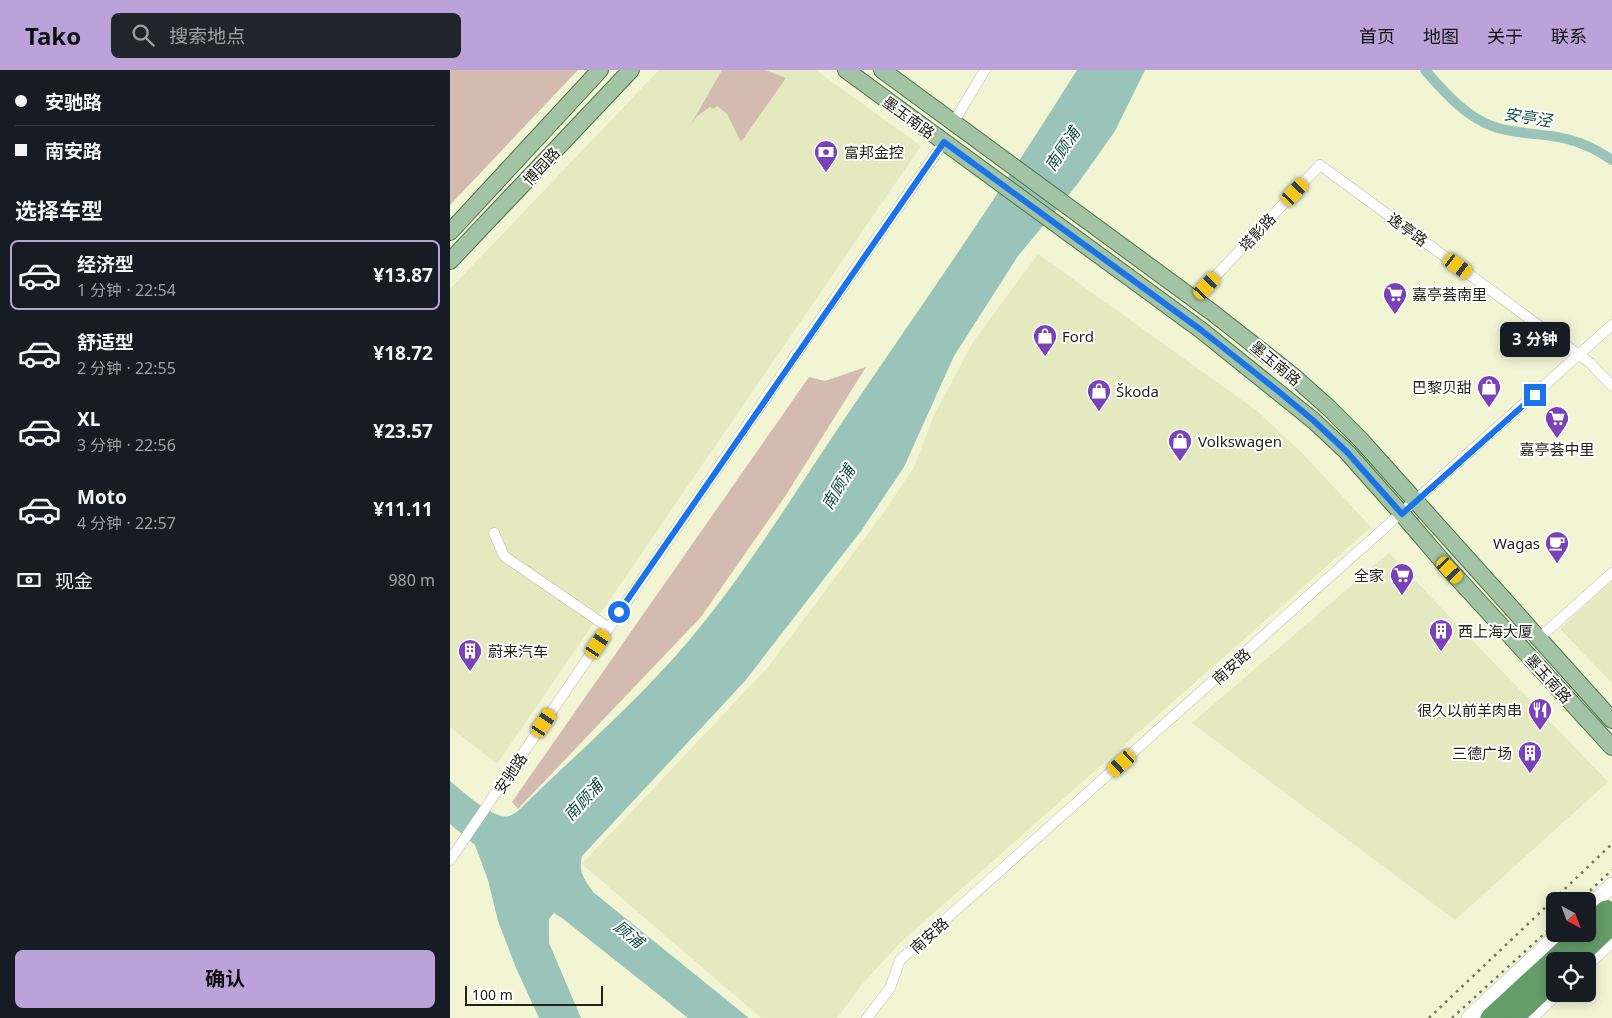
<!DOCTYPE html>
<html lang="zh">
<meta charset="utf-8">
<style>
body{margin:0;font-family:"Noto Sans","Noto Sans SC",sans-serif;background:#20242c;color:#f1f3f6;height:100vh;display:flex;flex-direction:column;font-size:19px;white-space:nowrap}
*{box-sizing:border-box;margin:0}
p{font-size:16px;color:#9ea1a6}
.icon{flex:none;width:28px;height:28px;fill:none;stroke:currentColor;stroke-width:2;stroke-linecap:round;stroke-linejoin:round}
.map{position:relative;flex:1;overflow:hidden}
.sheet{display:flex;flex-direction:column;background:#171b24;width:450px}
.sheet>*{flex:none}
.banner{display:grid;align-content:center;height:110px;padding:0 15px;background:#171b24}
.needle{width:32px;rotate:139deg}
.controls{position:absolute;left:1096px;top:822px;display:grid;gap:10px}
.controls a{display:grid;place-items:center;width:50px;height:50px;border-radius:8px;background:#171b24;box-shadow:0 2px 12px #0003;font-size:25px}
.scale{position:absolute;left:15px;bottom:12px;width:138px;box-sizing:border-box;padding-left:5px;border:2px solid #222317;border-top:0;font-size:14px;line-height:18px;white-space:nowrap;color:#222317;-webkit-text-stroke:4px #fff;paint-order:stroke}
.end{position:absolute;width:22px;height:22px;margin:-11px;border:6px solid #1a73e8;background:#fff;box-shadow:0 0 0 2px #fff}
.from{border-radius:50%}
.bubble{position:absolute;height:35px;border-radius:8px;background:#171b24;box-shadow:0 2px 12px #0003;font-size:16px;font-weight:700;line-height:35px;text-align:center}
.car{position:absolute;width:15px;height:30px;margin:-15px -8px;border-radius:6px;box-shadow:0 0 4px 1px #0007;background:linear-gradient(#f5c518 24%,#345 0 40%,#f5c518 0 76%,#345 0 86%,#f5c518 0)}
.banner b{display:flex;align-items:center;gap:18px;height:48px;font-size:19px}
.banner b+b{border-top:1px solid #363941}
.banner i{width:12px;height:12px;background:#f1f3f6}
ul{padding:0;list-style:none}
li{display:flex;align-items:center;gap:15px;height:70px;margin:0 10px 8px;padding:0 5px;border:2px solid transparent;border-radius:8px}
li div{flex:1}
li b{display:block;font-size:19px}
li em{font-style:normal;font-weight:700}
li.selected{border-color:#bba3da}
li>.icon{width:45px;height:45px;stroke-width:1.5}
h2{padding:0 15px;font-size:22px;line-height:60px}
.pay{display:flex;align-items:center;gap:12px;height:55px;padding:0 15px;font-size:19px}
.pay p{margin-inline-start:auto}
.button{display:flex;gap:10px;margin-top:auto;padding:10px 15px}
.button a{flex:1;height:58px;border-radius:8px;background:#bba3da;color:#111;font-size:20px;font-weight:700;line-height:58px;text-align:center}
header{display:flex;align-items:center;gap:30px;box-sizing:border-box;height:70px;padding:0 25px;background:#bba3da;color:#111}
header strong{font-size:24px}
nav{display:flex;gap:28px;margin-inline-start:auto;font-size:18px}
.search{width:350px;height:45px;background:#20242c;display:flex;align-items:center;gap:12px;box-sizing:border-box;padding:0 18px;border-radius:8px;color:#9ea1a6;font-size:19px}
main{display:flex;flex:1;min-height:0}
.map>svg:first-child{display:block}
.built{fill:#e5e9c0}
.green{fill:#d3bbb0}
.water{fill:#9ac3ba}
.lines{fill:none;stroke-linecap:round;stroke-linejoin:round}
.canal{stroke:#9ac3ba;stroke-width:10}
.street-casing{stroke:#babd9e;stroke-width:11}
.secondary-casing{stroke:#babd9e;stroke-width:16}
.primary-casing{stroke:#4d724c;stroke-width:18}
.highway-casing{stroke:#4d724c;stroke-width:20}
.street{stroke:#fff;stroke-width:10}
.secondary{stroke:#fff;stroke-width:15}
.primary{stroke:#a2c4a5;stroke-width:16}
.highway{stroke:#649d69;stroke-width:19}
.rail{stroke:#727460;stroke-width:2.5;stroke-dasharray:2.5 5;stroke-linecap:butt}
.route{stroke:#1a73e8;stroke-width:6}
.labels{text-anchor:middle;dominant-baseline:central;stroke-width:4;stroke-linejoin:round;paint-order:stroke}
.street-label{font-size:15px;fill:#222317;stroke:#fff}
.poi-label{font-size:15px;fill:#222317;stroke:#fff;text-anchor:start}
.water-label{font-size:16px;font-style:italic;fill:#0e4a41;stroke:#fff}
</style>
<header>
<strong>Tako</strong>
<div class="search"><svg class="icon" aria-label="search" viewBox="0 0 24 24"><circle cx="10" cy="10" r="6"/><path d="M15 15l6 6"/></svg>搜索地点</div>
<nav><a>首页</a><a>地图</a><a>关于</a><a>联系</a></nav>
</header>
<main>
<section class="sheet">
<div class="banner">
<b><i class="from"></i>安驰路</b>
<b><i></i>南安路</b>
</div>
<h2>选择车型</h2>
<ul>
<li class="selected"><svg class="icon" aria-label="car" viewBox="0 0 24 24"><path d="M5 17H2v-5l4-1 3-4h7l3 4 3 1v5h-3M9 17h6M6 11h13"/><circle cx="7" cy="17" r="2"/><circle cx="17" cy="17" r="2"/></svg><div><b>经济型</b><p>1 分钟 · 22:54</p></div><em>¥13.87</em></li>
<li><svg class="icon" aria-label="car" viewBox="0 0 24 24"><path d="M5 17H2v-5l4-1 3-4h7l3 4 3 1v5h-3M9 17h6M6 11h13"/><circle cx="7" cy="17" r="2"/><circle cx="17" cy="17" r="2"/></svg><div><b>舒适型</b><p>2 分钟 · 22:55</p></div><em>¥18.72</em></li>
<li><svg class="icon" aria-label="car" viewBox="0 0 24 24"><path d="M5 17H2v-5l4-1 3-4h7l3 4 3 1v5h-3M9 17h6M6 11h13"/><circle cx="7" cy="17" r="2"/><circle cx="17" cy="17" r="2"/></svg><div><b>XL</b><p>3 分钟 · 22:56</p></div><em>¥23.57</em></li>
<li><svg class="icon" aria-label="car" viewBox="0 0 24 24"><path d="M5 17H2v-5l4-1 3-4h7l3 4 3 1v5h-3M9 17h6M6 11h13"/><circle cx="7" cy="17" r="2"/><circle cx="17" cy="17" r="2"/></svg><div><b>Moto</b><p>4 分钟 · 22:57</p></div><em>¥11.11</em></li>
</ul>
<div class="pay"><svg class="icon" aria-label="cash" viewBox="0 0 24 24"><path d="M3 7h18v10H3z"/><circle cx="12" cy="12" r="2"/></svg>现金<p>980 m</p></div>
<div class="button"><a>确认</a></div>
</section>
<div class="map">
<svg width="1162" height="948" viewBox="0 0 1162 948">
<rect width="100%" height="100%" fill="#f1f5d4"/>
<path class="built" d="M209,0H366L471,76L47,694L0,657V219Z
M588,184L806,340L853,384L921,457L451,872L414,912L387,948H311L132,794L318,597L434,442L464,397L484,345L523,272Z
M939,483L1158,712L1005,850L742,653Z
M1162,510V613L1110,559Z"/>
<path class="green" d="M0,0H128L0,135Z
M272,0H315L336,8L291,72L277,44L267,36L263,39L260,37L246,47L240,56Z
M416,297L336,425L251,547L68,739L62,732L359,307L375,311Z"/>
<path class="water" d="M627,0H695L665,61L651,81L626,116L568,186L504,286L454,397L411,461L295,611L132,786C128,803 134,808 143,822L299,948H238L112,848L104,843L99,849V873L131,948H89L66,898L48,851L38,810L25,775L0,754V711C11,720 45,751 59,746C66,744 73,736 78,731C131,680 187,631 235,575C296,504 344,423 397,345C475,231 554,117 627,0Z"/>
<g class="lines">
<path class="canal" d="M975,0C993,21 1018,49 1045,57C1069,65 1094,63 1117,69C1133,73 1149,81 1162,90"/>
<g class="street-casing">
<path id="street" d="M503,53L535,0
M744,229L870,95L1140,293L1162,316
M44,463L54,486L159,558
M1088,569L1162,503
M0,790L324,316L494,72
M417,948L440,918L450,890L1162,255"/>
</g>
<g class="secondary-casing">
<path id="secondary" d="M1138,838L1162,815
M1138,892L1162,869
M1019,948L1109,864
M1079,948L1105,923"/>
</g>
<g class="primary-casing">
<path id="primary" d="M396,0L751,260L864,351L897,382L952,444L1000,500L1162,677
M432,0L763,243L842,305L879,338L910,369L1162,650
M0,162L150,0
M0,191L181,0"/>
</g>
<g class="highway-casing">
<path id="highway" d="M1138,857L1156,840
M1124,891L1162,855
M1040,948L1131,864
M1064,948L1105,909"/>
</g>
<use href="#street" class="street"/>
<use href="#secondary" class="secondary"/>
<use href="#primary" class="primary"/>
<use href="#highway" class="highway"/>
<path class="rail" d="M1129,831L1162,800
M979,948L1162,774
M1002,948L1105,854"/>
</g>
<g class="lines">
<path class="route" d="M169,542L494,72L751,260L828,321L864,351L897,382L952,444L1085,325"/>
</g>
<defs>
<g id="bank-pin" transform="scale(1.25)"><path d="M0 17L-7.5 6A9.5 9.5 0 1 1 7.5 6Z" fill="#7a42b8" stroke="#fff"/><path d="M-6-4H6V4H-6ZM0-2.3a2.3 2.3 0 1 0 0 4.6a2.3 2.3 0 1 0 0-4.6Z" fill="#fff"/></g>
<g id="supermarket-pin" transform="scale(1.25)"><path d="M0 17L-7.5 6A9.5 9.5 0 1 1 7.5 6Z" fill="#7a42b8" stroke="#fff"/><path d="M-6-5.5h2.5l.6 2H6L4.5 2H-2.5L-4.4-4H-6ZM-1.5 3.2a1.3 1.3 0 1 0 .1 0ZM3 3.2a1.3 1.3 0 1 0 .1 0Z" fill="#fff"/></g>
<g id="shop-pin" transform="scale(1.25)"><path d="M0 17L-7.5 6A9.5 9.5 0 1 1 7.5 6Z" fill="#7a42b8" stroke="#fff"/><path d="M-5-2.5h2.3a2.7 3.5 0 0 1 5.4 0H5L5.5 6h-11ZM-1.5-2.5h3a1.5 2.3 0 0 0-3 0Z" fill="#fff"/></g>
<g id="cafe-pin" transform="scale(1.25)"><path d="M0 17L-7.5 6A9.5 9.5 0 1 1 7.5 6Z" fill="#7a42b8" stroke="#fff"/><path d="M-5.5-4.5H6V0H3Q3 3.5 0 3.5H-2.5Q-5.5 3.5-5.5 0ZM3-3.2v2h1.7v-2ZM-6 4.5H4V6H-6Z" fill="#fff"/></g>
<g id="building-pin" transform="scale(1.25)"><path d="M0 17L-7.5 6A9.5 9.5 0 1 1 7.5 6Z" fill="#7a42b8" stroke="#fff"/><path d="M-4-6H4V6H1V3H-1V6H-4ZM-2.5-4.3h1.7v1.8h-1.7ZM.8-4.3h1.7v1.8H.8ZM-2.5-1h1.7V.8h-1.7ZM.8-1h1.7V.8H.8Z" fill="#fff"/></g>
<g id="restaurant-pin" transform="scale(1.25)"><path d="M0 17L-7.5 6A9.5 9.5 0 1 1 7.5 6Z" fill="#7a42b8" stroke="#fff"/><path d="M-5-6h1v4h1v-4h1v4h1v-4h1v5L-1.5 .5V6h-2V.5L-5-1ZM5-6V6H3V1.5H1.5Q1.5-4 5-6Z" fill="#fff"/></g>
</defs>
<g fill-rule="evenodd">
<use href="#bank-pin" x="376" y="82"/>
<use href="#supermarket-pin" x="945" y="224"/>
<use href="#shop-pin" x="595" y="266"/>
<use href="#shop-pin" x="1039" y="317"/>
<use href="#shop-pin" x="649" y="321"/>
<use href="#supermarket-pin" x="1107" y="348"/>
<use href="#shop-pin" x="730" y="371"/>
<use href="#cafe-pin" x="1107" y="473"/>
<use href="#supermarket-pin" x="952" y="505"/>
<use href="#building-pin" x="991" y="561"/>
<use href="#building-pin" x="20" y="581"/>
<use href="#restaurant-pin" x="1090" y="640"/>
<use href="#building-pin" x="1080" y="683"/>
</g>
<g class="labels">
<g class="street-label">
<text transform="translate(459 47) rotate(36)">墨玉南路</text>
<text transform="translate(91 96) rotate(-47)">博园路</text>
<text transform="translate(958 159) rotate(36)">逸亭路</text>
<text transform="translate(807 162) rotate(-47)">塔影路</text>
<text transform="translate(826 293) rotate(40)">墨玉南路</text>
<text transform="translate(781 596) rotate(-42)">南安路</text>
<text transform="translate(1099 608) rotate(48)">墨玉南路</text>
<text transform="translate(60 703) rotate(-56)">安驰路</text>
<text transform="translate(479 865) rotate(-42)">南安路</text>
</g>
<g class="poi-label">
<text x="394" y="82">富邦金控</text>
<text x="962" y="224">嘉亭荟南里</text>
<text x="612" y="266">Ford</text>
<text x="1022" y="317" text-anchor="end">巴黎贝甜</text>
<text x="666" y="321">Škoda</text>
<text x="748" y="371">Volkswagen</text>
<text x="1107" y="379" text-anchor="middle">嘉亭荟中里</text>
<text x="1090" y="473" text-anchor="end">Wagas</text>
<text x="934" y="505" text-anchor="end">全家</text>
<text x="1008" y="561">西上海大厦</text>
<text x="38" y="581">蔚来汽车</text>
<text x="1072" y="640" text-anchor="end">很久以前羊肉串</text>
<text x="1062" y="683" text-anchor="end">三德广场</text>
</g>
<g class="water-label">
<text transform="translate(1078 47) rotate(9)">安亭泾</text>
<text transform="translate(612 79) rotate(-56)">南顾浦</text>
<text transform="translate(388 417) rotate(-59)">南顾浦</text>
<text transform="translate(133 730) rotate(-47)">南顾浦</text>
<text transform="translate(179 864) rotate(39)">顾浦</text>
</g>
</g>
</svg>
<div class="controls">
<a><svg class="needle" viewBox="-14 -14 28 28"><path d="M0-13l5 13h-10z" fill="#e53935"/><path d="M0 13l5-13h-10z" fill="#9ea1a6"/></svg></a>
<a><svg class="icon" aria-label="locate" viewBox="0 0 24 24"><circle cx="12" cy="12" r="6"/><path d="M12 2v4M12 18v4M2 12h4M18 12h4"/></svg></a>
</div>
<div class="scale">100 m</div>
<i class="end from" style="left:169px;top:542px"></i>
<i class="end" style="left:1085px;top:325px"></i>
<div class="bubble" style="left:1050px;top:252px;width:70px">3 分钟</div>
<i class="car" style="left:845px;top:122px;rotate:43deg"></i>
<i class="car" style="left:1008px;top:196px;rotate:126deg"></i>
<i class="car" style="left:757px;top:216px;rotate:43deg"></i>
<i class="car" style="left:1000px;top:500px;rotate:137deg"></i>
<i class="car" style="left:148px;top:574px;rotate:34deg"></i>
<i class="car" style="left:94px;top:653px;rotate:34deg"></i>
<i class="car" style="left:672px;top:693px;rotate:228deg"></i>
</div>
</main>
